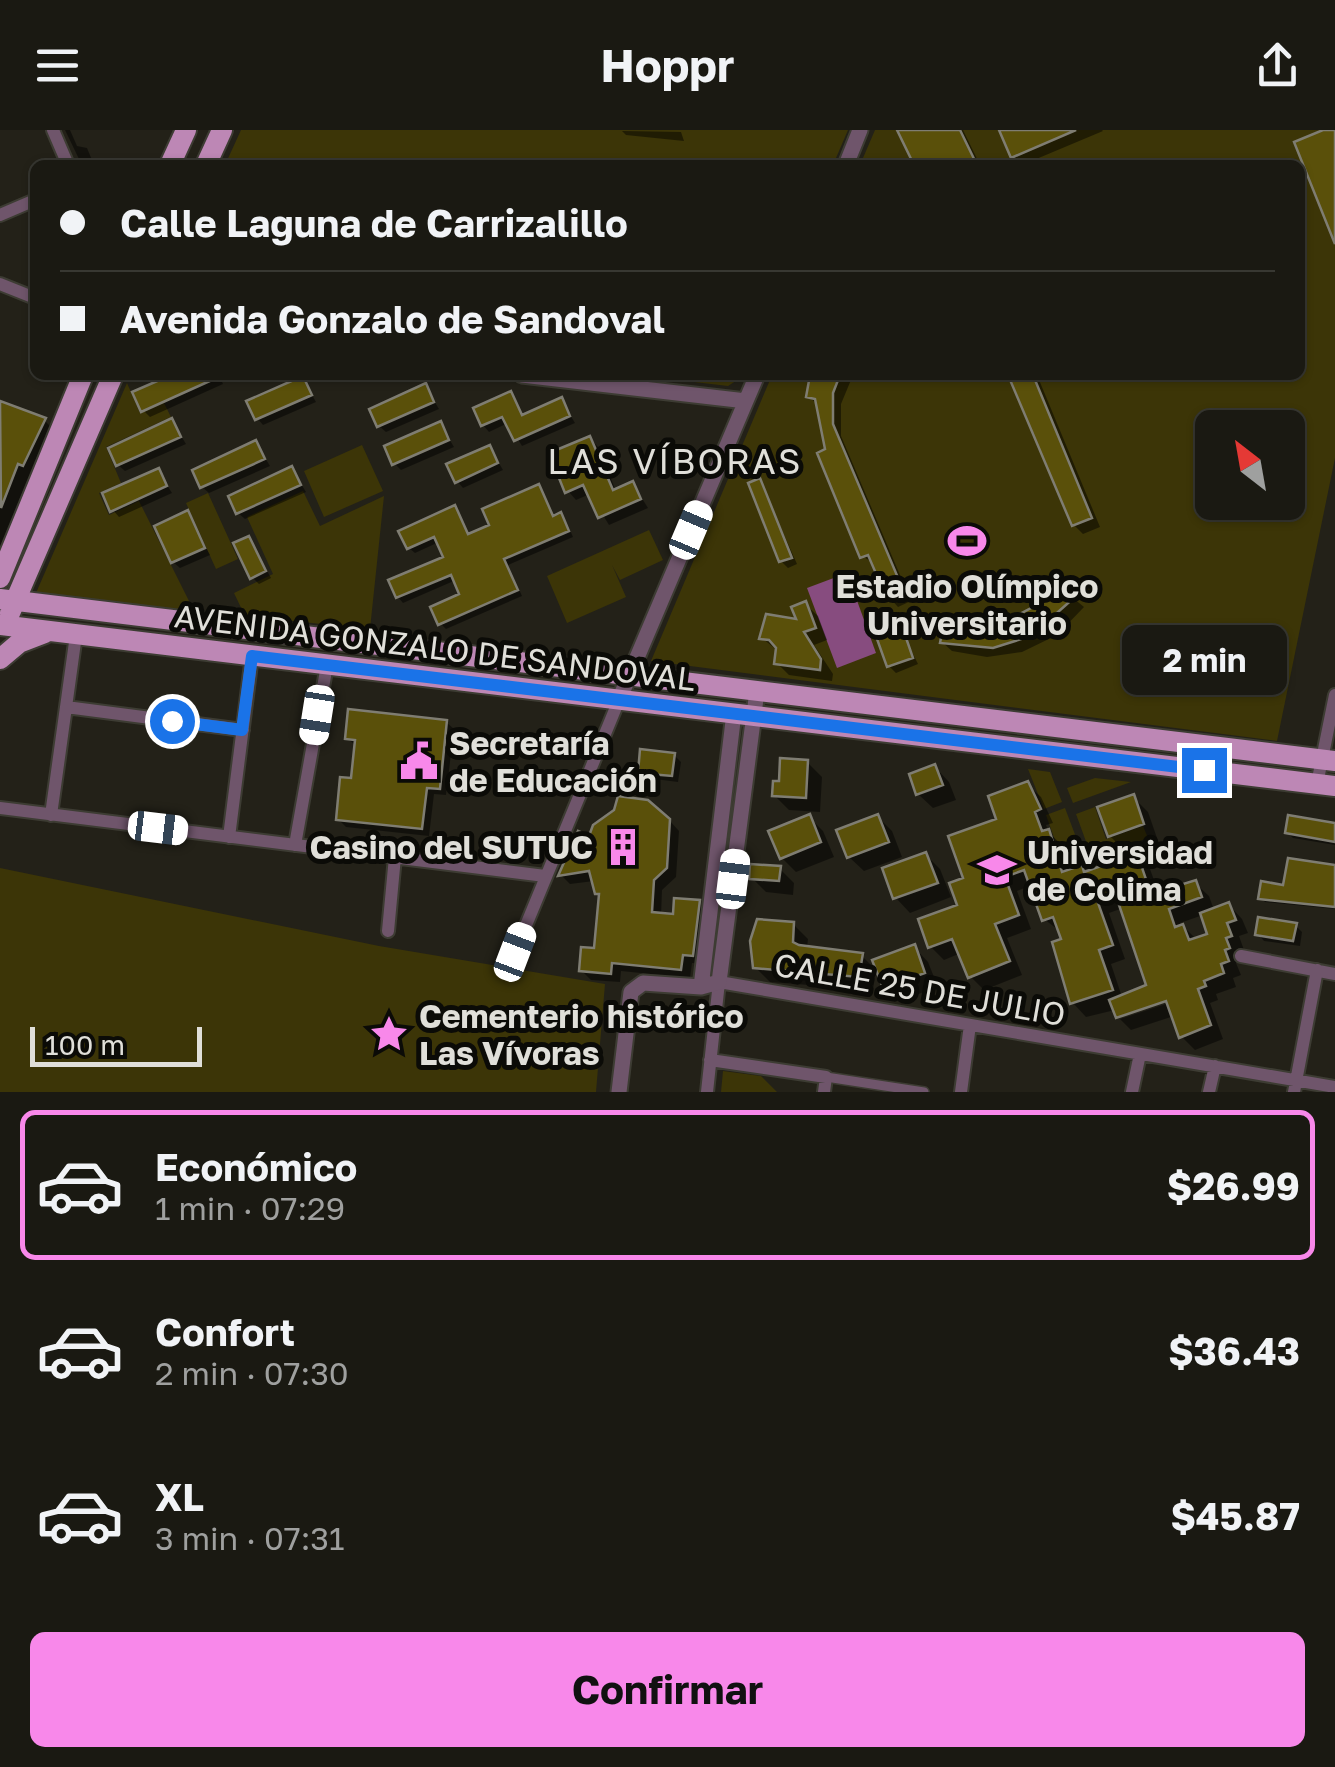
<!DOCTYPE html>
<html lang="es">
<meta charset="utf-8">
<style>
body{margin:0;font-family:"Golos Text",sans-serif;background:#272620;color:#f1f3f6;height:100vh;display:flex;flex-direction:column;font-size:38px;white-space:nowrap}
*{box-sizing:border-box;margin:0}
p{font-size:32px;color:#9fa09f}
.icon{flex:none;width:55px;height:55px;fill:none;stroke:currentColor;stroke-width:2;stroke-linecap:round;stroke-linejoin:round}
.map{position:relative;height:962px;overflow:hidden}
.drawer{display:flex;flex-direction:column;background:#1a1912;flex:1}
.drawer>*{flex:none}
.top-card{position:absolute;left:30px;top:30px;width:1275px;height:220px;border-radius:15px;box-shadow:0 2px 8px #0004,0 0 0 2px #383832;display:grid;align-content:center;height:220px;padding:0 30px;background:#1a1912}
.needle{width:65px;rotate:329deg}
.tools{position:absolute;left:1195px;top:280px;display:grid;gap:20px}
.tools a{display:grid;place-items:center;width:110px;height:110px;border-radius:15px;background:#1a1912;box-shadow:0 2px 8px #0004,0 0 0 2px #383832;font-size:50px}
.scale{position:absolute;left:30px;bottom:25px;width:172px;box-sizing:border-box;padding-left:10px;border:5px solid #e0dfd9;border-top:0;font-size:28px;line-height:35px;white-space:nowrap;color:#e0dfd9;-webkit-text-stroke:8px #0b0b07;paint-order:stroke}
.end{position:absolute;width:45px;height:45px;margin:-22px;border:12px solid #1a73e8;background:#fff;box-shadow:0 0 0 5px #fff}
.from{border-radius:50%}
.bubble{position:absolute;height:70px;border-radius:15px;background:#1a1912;box-shadow:0 2px 8px #0004,0 0 0 2px #383832;font-size:32px;font-weight:700;line-height:70px;text-align:center}
.car{position:absolute;width:30px;height:60px;margin:-30px -15px;border-radius:12px;box-shadow:0 0 8px 2px #0007;background:linear-gradient(#fff 24%,#345 0 40%,#fff 0 76%,#345 0 86%,#fff 0)}
.top-card b{display:flex;align-items:center;gap:35px;height:95px;font-size:38px}
.top-card b+b{border-top:2px solid #383832}
.top-card i{width:25px;height:25px;background:#f1f3f6}
ul{padding:18px 0 0;list-style:none}
li{display:flex;align-items:center;gap:30px;height:150px;margin:0 20px 15px;padding:0 10px;border:5px solid transparent;border-radius:15px}
li div{flex:1}
li b{display:block;font-size:38px}
li em{font-style:normal;font-weight:700}
li.active{border-color:#f888ea}
li>.icon{width:90px;height:90px;stroke-width:1.5}
.primary-button{display:flex;gap:20px;margin-top:auto;padding:20px 30px}
.primary-button a{flex:1;height:115px;border-radius:15px;background:#f888ea;color:#111;font-size:40px;font-weight:700;line-height:115px;text-align:center}
header{display:flex;justify-content:space-between;align-items:center;height:130px;padding:0 30px;background:#1a1912;font-size:45px;font-weight:700}
.map>svg:first-child{display:block}
.green{fill:#3c3507;fill-rule:evenodd}
.water{fill:#874c7f}
.shadow{fill:#0007;fill-rule:evenodd}
.building{fill:#5a500a;stroke:#7f7d72;stroke-width:2.5}
.lines{fill:none;stroke-linecap:round;stroke-linejoin:round}
.pedestrian-casing{stroke:#3d3c33;stroke-width:12}
.minor-casing{stroke:#3d3c33;stroke-width:16}
.tertiary-casing{stroke:#3d3c33;stroke-width:19}
.primary-casing{stroke:#3d3c33;stroke-width:24}
.pedestrian{stroke:#6f556b;stroke-width:9}
.minor{stroke:#6f556b;stroke-width:12}
.tertiary{stroke:#6f556b;stroke-width:15}
.primary{stroke:#bd87b5;stroke-width:20}
.route{stroke:#1a73e8;stroke-width:12}
.labels{text-anchor:middle;dominant-baseline:central;stroke-width:10;stroke-linejoin:round;paint-order:stroke}
.poi-label{font-size:32px;font-weight:bold;fill:#e0dfd9;stroke:#0b0b07;text-anchor:start}
.street-label{font-size:32px;fill:#e0dfd9;stroke:#0b0b07}
.neighbourhood-label{font-size:35px;letter-spacing:2.5px;fill:#e0dfd9;stroke:#0b0b07}
</style>
<header><svg class="icon" aria-label="menu" viewBox="0 0 24 24"><path d="M4 6h16M4 12h16M4 18h16"/></svg>Hoppr<svg class="icon" aria-label="share" viewBox="0 0 24 24"><path d="M12 15V3M7 8l5-5 5 5M5 13v7h14v-7"/></svg></header>
<div class="map">
<svg width="1335" height="962" viewBox="0 0 1335 962">
<rect width="100%" height="100%" fill="#232118"/>
<path class="green" d="M241,0H848L833,35H225Z
M875,0H1335V328L1277,611L651,531L772,245H1300V35H860ZM1212,298H1288V372H1212Z
M635,245H745L728,256Z
M127,253L140,283L164,273L171,287L106,317L121,353L99,363L109,385L139,371L194,481L36,463Z
M362,315L383,361L324,387L304,341Z
M303,361L320,396L384,366L370,499L245,486L234,463L273,444L247,387Z
M208,363L238,429L216,439L186,373Z
M649,400L663,430L620,450L612,435L626,467L567,493L547,446Z
M1028,639L1050,642L1062,672L1044,679Z
M1095,648L1131,652L1073,673L1067,658Z
M1095,677L1106,709L1143,696L1148,708L1092,728L1076,684Z
M1065,678L1085,731L1029,752L1025,741L1061,727L1046,685Z
M0,738L379,816L605,854L596,962H0Z
M723,941L761,946L777,962H721Z"/>
<path class="water" d="M847,443L876,523L837,538L807,458Z"/>
<path class="shadow" d="M65,0H70L77,16L87,18L92,30L83,33L79,29Z
M900,0H963L980,35H917Z
M1005,0H1102L1103,1L1022,35L1013,26Z
M622,1L681,2L684,11L626,5Z
M177,245H219L223,254L150,287L143,280Z
M705,245H743L736,251Z
M814,245H853L841,274V306L911,471L898,477L889,467L875,434L862,426L818,275L808,266Z
M1011,245H1037L1100,397L1083,404L1074,395Z
M303,249L316,272L263,295L257,288Z
M425,256L439,279L386,302L379,296Z
M511,264L524,287L561,270L575,293L522,316L508,293L489,302L483,295Z
M0,273L44,290L57,303L36,347L31,345L0,433Z
M172,291L186,314L125,341L118,335Z
M440,294L454,317L401,340L395,334Z
M590,308L598,317L616,361L633,354L648,378L609,395L590,364L576,370L568,361Z
M256,313L270,336L209,363L202,357Z
M490,318L503,340L463,358L457,351Z
M292,339L306,362L245,389L238,383Z
M158,341L172,363L119,387L113,380Z
M760,351L797,434L788,438L781,431Z
M538,357L555,388L561,385L566,391L573,407L508,435L522,466L446,499L440,493L462,465L456,450L403,473L398,467L446,428L439,412L415,423L409,418L455,378L470,406L492,397Z
M187,383L210,425L180,438L173,432Z
M249,409L271,448L259,454L252,447Z
M1057,455L1084,477L1057,505L1022,522L987,527L952,521L942,512L1004,496L1045,470Z
M805,474L818,486L827,510L814,515L833,544L832,551L789,545L777,533L778,521L762,508L799,492Z
M902,502L918,534L896,543L889,536Z
M446,592L454,599L446,665L434,664L429,706L346,697L338,689L353,651L355,615L347,608Z
M674,625L681,632L678,652L647,648L640,642Z
M807,632L822,647L820,682L789,680L774,665Z
M935,637L949,652L956,670L933,678L918,664Z
M1027,654L1041,667L1053,693L1046,695L1049,703L1062,715L1070,742L1081,738L1087,744L1136,726L1150,739L1159,764L1195,753L1209,766L1214,780L1229,775L1242,789L1248,803L1239,806L1244,820L1238,822L1242,831L1236,833L1241,845L1233,848L1236,857L1216,864L1218,870L1210,873L1223,909L1195,920L1181,906L1174,886L1131,900L1120,889L1178,870L1177,865L1086,887L1073,873L1055,813L1064,810L1061,802L1044,789L1032,755L1017,761L1031,799L1007,808L1022,845L984,860L971,847L961,823L944,830L930,816L960,776L967,750L999,690ZM1123,778L1149,856L1122,867L1111,834L1125,829L1109,783ZM1203,785L1210,805L1197,810L1180,793Z
M1133,667L1148,682L1157,708L1124,720L1110,706Z
M809,687L823,701L834,727L796,742L782,728Z
M878,687L892,701L902,727L864,741L849,727Z
M669,690L679,701L676,747L662,760L661,786L675,787L699,773L709,782L702,834L692,833L690,848L621,841L620,852L591,850L581,840L596,821L602,767L594,751L570,754L561,745L591,709Z
M1335,696V715L1293,708L1287,702Z
M926,725L940,739L951,767L910,783L896,768Z
M1335,738V779L1265,772L1261,768Z
M780,739L794,753L793,765L766,762L752,748Z
M793,794L808,809L807,818L861,825L876,840L873,860L770,852L755,837Z
M1295,795L1302,802L1300,816L1264,811L1258,804Z
M914,817L928,832L938,857L899,871L885,857Z"/>
<path class="building" d="M897,0H960L977,35H914Z
M999,0H1076L1011,28Z
M1323,0H1335V114L1294,12Z
M171,245H223L141,282L132,262Z
M810,245H840L833,263V294L904,462L887,469L868,425L860,428L817,323L825,319L815,269L806,267Z
M1008,245H1033L1092,388L1072,396Z
M303,246L312,265L255,290L246,271Z
M426,253L434,272L377,297L369,279Z
M511,261L522,285L562,267L570,286L514,311L502,287L481,296L473,278Z
M0,271L46,288L23,336L18,334L1,378Z
M172,288L181,307L116,336L108,318Z
M441,291L449,310L392,335L384,316Z
M590,306L613,360L633,351L641,369L598,388L583,355L565,363L549,323Z
M256,310L265,329L200,358L192,340Z
M490,315L498,333L455,353L446,334Z
M292,336L301,355L236,384L228,366Z
M159,338L167,356L110,382L102,363Z
M760,348L792,428L779,432L748,353Z
M539,354L553,386L561,382L569,401L504,429L518,460L438,495L430,477L459,464L451,445L396,468L388,450L443,427L434,407L407,419L398,401L455,375L468,404L489,395L482,379Z
M188,380L205,418L171,433L154,396Z
M249,406L266,441L250,449L233,413Z
M1057,452L1076,466L1031,506L993,518L940,513L944,492L974,497L1003,493L1031,478Z
M806,471L816,498L804,502L821,529L820,540L774,534L776,518L769,510L759,509L766,484L796,489L791,477Z
M903,499L913,528L887,537L877,509Z
M348,579L447,590L440,659L427,658L422,699L336,690L340,647L351,648L355,610L345,609Z
M640,619L675,623L672,646L638,643Z
M780,628L808,630L806,668L772,666L773,651H779Z
M935,634L943,655L916,665L909,644Z
M1028,651L1041,679L1035,682L1042,701L1049,699L1062,742L1082,735L1084,742L1137,723L1151,764L1196,750L1202,767L1169,779L1175,797L1183,794L1189,810L1207,804L1200,783L1229,772L1236,790L1227,793L1232,806L1226,808L1230,818L1225,820L1229,831L1221,834L1224,843L1204,851L1206,856L1198,859L1211,895L1179,908L1166,871L1116,888L1109,870L1146,855L1115,763L1097,770L1113,815L1099,820L1113,860L1070,874L1052,812L1061,809L1053,787L1042,791L1024,740L1005,747L1019,785L995,794L1010,831L968,848L952,809L928,818L918,789L957,775L949,753L963,748L948,706L996,689L988,666Z
M1134,664L1144,694L1108,707L1097,677Z
M618,666L648,670L670,689L667,738L654,750L652,782L673,784L674,768L700,770L693,826L683,825L681,840L612,833L611,844L579,841L581,817L594,818L599,764H595L589,741L558,746L578,701L589,706L593,695L614,680Z
M810,684L821,712L780,729L768,701Z
M878,684L889,712L847,728L836,700Z
M1288,685L1335,693V712L1285,703Z
M926,722L938,753L893,769L882,738Z
M1288,728L1335,735V777L1258,769L1261,751L1283,755Z
M750,734L781,736L779,751L749,749Z
M1258,787L1297,793L1293,811L1255,805Z
M757,789L794,792L793,812L799,815L863,823L859,847L753,838L750,811Z
M915,814L925,843L883,858L872,830Z"/>
<g class="lines">
<g class="pedestrian-casing">
<path id="pedestrian" d="M826,947L924,962"/>
</g>
<g class="minor-casing">
<path id="minor" d="M53,0L68,35
M0,85L35,70
M0,154L35,168
M66,577L243,600
M1317,654L1335,565
M0,678L545,746
M51,685L76,505
M229,707L252,526
M295,715L327,535
M388,801L395,727
M515,822L619,570
M1241,826L1335,844
M710,930L826,947L824,962
M707,962L719,852L1335,957
M961,962L970,895
M1132,962L1140,924
M1209,962L1215,936
M1294,962L1317,840"/>
</g>
<g class="tertiary-casing">
<path id="tertiary" d="M846,35L860,0
M522,245L746,271
M619,570L757,245
M701,857L734,583
M619,962L631,862L643,853L701,857L719,852L757,561"/>
</g>
<g class="primary-casing">
<path id="primary" d="M170,35L186,0
M206,35L222,0
M0,448L83,245
M0,469L1335,631
M10,483L113,245
M0,495L1335,656
M0,529L19,513L45,503"/>
</g>
<use href="#pedestrian" class="pedestrian"/>
<use href="#minor" class="minor"/>
<use href="#tertiary" class="tertiary"/>
<use href="#primary" class="primary"/>
</g>
<g class="lines">
<path class="route" d="M172,591L242,600L252,526L1204,640"/>
</g>
<defs>
<g id="stadium-bare" transform="scale(3)"><path d="M0-5a6.5 5 0 1 0 0 10a6.5 5 0 1 0 0-10ZM-3.5-1.8h7v3.6h-7Z" fill="#f888ea" stroke="#0b0b07" stroke-width="2.5" paint-order="stroke"/></g>
<g id="civic-bare" transform="scale(3)"><path d="M-.6-6.5H3V-4.5H.6V-3L4-1V1h2V6H-6V1h2V-1L-.6-3ZM-1.2 2.5V6h2.4V2.5Z" fill="#f888ea" stroke="#0b0b07" stroke-width="2.5" paint-order="stroke"/></g>
<g id="building-bare" transform="scale(3)"><path d="M-4-6H4V6H1V3H-1V6H-4ZM-2.5-4.3h1.7v1.8h-1.7ZM.8-4.3h1.7v1.8H.8ZM-2.5-1h1.7V.8h-1.7ZM.8-1h1.7V.8H.8Z" fill="#f888ea" stroke="#0b0b07" stroke-width="2.5" paint-order="stroke"/></g>
<g id="university-bare" transform="scale(3)"><path d="M0-5L7-2L0 1L-7-2ZM-4 1L0 2.5L4 1V4Q0 6-4 4Z" fill="#f888ea" stroke="#0b0b07" stroke-width="2.5" paint-order="stroke"/></g>
<g id="sight-bare" transform="scale(3)"><path d="M0-6L1.8-2.2L6-1.7L2.9 1.2L3.7 5.4L0 3.3L-3.7 5.4L-2.9 1.2L-6-1.7L-1.8-2.2Z" fill="#f888ea" stroke="#0b0b07" stroke-width="2.5" paint-order="stroke"/></g>
</defs>
<g fill-rule="evenodd">
<use href="#stadium-bare" x="967" y="411"/>
<use href="#civic-bare" x="419" y="631"/>
<use href="#building-bare" x="623" y="717"/>
<use href="#university-bare" x="997" y="740"/>
<use href="#sight-bare" x="389" y="904"/>
</g>
<g class="labels">
<g class="poi-label">
<text x="967" y="456" text-anchor="middle">Estadio Olímpico<tspan x="967" dy="37">Universitario</tspan></text>
<text x="449" y="613">Secretaría<tspan x="449" dy="37">de Educación</tspan></text>
<text x="593" y="717" text-anchor="end">Casino del SUTUC</text>
<text x="1027" y="722">Universidad<tspan x="1027" dy="37">de Colima</tspan></text>
<text x="419" y="886">Cementerio histórico<tspan x="419" dy="37">Las Vívoras</tspan></text>
</g>
<g class="street-label">
<text transform="translate(435 517) rotate(7)">AVENIDA GONZALO DE SANDOVAL</text>
<text transform="translate(920 859) rotate(10)">CALLE 25 DE JULIO</text>
</g>
<g class="neighbourhood-label">
<text x="675" y="331">LAS VÍBORAS</text>
</g>
</g>
</svg>
<div class="tools">
<a><svg class="needle" viewBox="-14 -14 28 28"><path d="M0-13l5 13h-10z" fill="#e53935"/><path d="M0 13l5-13h-10z" fill="#9fa09f"/></svg></a>
</div>
<div class="scale">100 m</div>
<i class="end from" style="left:172px;top:591px"></i>
<i class="end" style="left:1204px;top:640px"></i>
<div class="bubble" style="left:1122px;top:495px;width:165px">2 min</div>
<i class="car" style="left:691px;top:400px;rotate:23deg"></i>
<i class="car" style="left:317px;top:585px;rotate:189deg"></i>
<i class="car" style="left:158px;top:698px;rotate:97deg"></i>
<i class="car" style="left:733px;top:749px;rotate:7deg"></i>
<i class="car" style="left:515px;top:822px;rotate:21deg"></i>
<div class="top-card">
<b><i class="from"></i>Calle Laguna de Carrizalillo</b>
<b><i></i>Avenida Gonzalo de Sandoval</b>
</div>
</div>
<section class="drawer">
<ul>
<li class="active"><svg class="icon" aria-label="car" viewBox="0 0 24 24"><path d="M5 17H2v-5l4-1 3-4h7l3 4 3 1v5h-3M9 17h6M6 11h13"/><circle cx="7" cy="17" r="2"/><circle cx="17" cy="17" r="2"/></svg><div><b>Económico</b><p>1 min · 07:29</p></div><em>$26.99</em></li>
<li><svg class="icon" aria-label="car" viewBox="0 0 24 24"><path d="M5 17H2v-5l4-1 3-4h7l3 4 3 1v5h-3M9 17h6M6 11h13"/><circle cx="7" cy="17" r="2"/><circle cx="17" cy="17" r="2"/></svg><div><b>Confort</b><p>2 min · 07:30</p></div><em>$36.43</em></li>
<li><svg class="icon" aria-label="car" viewBox="0 0 24 24"><path d="M5 17H2v-5l4-1 3-4h7l3 4 3 1v5h-3M9 17h6M6 11h13"/><circle cx="7" cy="17" r="2"/><circle cx="17" cy="17" r="2"/></svg><div><b>XL</b><p>3 min · 07:31</p></div><em>$45.87</em></li>
</ul>
<div class="primary-button"><a>Confirmar</a></div>
</section>
